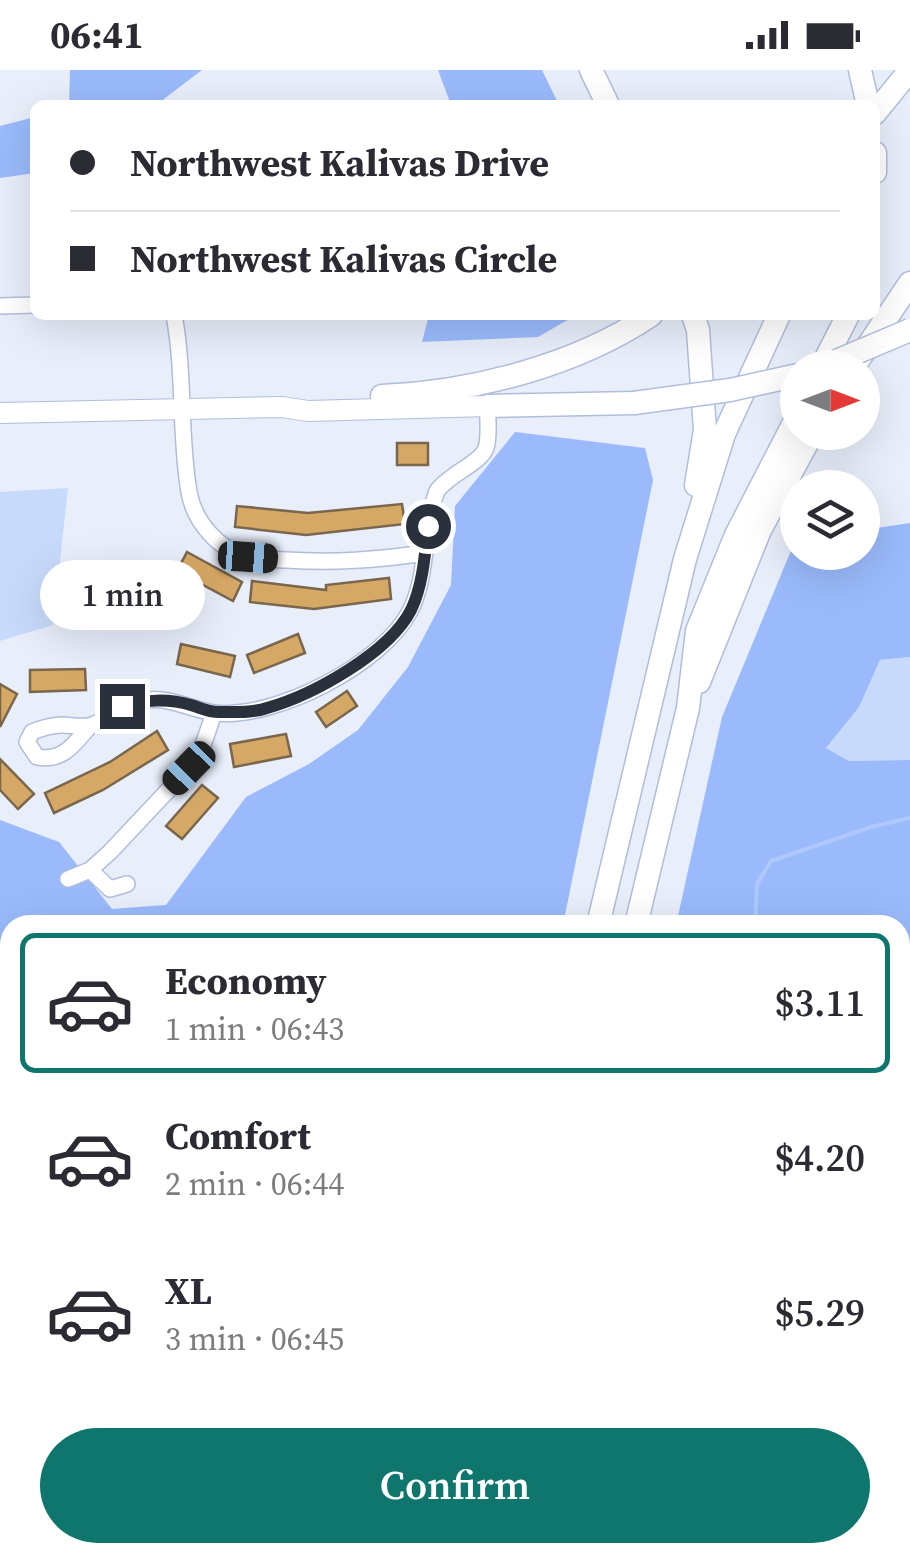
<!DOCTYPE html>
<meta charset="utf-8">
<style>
body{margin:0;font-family:"Source Serif 4",serif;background:#f2f2f3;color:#2b2b33;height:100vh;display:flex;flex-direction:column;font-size:38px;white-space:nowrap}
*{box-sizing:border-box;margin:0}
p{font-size:32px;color:#7c7c81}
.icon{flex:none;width:55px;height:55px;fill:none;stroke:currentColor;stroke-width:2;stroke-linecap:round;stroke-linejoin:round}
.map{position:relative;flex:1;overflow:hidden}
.details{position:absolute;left:0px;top:845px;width:910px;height:648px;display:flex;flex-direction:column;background:#fff;border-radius:30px 30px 0 0;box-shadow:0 10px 40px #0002}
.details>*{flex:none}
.guide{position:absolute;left:30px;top:30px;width:850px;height:220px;border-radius:15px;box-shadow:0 10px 40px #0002;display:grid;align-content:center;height:220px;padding:0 40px;background:#fff}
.needle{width:65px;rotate:90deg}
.fabs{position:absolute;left:780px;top:280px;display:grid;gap:20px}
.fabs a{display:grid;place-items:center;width:100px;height:100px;border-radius:50%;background:#fff;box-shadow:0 10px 40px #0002;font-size:50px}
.end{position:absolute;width:45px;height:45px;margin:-22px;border:12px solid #2b313c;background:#fff;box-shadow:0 0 0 5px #fff}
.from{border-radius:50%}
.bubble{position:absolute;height:70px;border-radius:35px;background:#fff;box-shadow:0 10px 40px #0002;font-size:32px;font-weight:600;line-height:70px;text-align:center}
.car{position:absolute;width:30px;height:60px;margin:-30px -15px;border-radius:12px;box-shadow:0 0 8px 2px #0007;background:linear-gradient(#222 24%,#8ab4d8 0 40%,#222 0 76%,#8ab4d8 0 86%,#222 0)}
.guide b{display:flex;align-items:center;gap:35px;height:95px;font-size:38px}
.guide b+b{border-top:2px solid #e1e1e2}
.guide i{width:25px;height:25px;background:#2b2b33}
ul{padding:18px 0 0;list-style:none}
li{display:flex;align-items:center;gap:30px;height:140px;margin:0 20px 15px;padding:0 20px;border:5px solid transparent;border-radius:15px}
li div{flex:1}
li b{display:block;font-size:38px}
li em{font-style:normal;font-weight:600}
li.on{border-color:#0f766e}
li>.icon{width:90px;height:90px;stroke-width:1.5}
.cta{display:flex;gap:20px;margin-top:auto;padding:20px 40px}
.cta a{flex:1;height:115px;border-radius:60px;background:#0f766e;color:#fff;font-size:40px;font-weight:600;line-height:115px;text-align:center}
.status{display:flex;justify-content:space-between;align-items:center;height:70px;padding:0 50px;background:#fff;direction:ltr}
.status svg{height:28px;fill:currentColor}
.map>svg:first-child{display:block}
.built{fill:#d8e4fa}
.green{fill:#c8dafc}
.forest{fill:#9abafb}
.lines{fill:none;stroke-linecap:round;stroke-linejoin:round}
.stream{stroke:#afc9ff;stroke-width:4}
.building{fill:#d6a866;stroke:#79664c;stroke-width:2.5}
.minor-casing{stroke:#b0bedc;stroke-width:18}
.major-casing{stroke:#b0bedc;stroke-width:22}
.highway-casing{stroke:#b0bedc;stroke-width:25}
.minor{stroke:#fff;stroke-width:15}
.major{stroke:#fff;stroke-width:20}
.highway{stroke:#fff;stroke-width:22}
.highway-bridge-casing{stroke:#b0bedc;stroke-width:25;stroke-linecap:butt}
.highway-bridge{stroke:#fff;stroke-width:22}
.route{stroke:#2b313c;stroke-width:12}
</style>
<div class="status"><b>06:41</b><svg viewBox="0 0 49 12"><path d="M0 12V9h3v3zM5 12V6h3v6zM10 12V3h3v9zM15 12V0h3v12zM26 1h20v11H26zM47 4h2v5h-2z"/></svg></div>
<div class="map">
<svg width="910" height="1492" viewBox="0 0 910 1492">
<rect width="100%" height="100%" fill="#e8eefa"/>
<path class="built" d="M900,1045H910V1206H900Z"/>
<path class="green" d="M68,418L53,555L0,571V422Z
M910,587V690L849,691L826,678L859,636L880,590Z"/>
<path class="forest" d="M70,0H202L156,35H69Z
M438,0H542L559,35H451Z
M35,47V103L0,108V56Z
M429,245H576L538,267L422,272Z
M515,362L645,378L653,410L563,855H10V979L0,982V750L59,772L112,839L166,835L246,727L309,694L358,660L408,597L451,515L455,436Z
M910,453V587L880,590L859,637L826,678L849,691L910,690V1017L900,1031V855H676L722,647L795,471L797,470L798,482H862L863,460Z
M687,1483L811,1482L810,1492H675Z"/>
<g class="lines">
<path class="stream" d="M755,855L757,814L771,791L871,757L910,748
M0,957L10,955"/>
</g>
<path class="building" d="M397,373H428V395H397Z
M402,434L405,454L306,465L235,457L237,436L308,443Z
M187,482L242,512L233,531L177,501Z
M389,508L391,529L314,539L250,532L252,511L326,520V515Z
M298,564L305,583L254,603L247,585Z
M181,574L235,586L230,607L177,594Z
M85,599L86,620L30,622V600Z
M0,614L17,624L0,657Z
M347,621L357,636L326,657L316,642Z
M157,661L168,680L103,720L54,743L45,723L110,692Z
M286,664L291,686L234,697L230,674Z
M0,689L34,724L18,739L0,720Z
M202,715L218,728L182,769L166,756Z
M0,1286H10V1330H0Z"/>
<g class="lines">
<g class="minor-casing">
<path id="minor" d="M0,236L35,235
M174,245C185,304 179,363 189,422C194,451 218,480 248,487C260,490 274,489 286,490C335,493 376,490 425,483
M90,656C74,674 63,692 37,687L27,672L32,662C42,658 51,655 62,655C71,655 83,658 92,655C112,648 125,633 147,630C171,627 192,640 214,643C275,650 383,594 410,541C429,504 422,459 437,421C449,404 481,393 486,378C490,366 487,349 488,336
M90,800L110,819L127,814
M68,809L90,800L110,782L189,698L203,675L214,643
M27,1482V1492
M126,1492V1482
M662,1492L668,1482"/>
</g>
<g class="major-casing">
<path id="major" d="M0,343L282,337L308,341L488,336
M900,1358L910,1357
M0,1449L10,1448"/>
</g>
<g class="highway-casing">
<path id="highway" d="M591,0L608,35
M860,0L868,35
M875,43L910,0
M875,83V102
M693,245L698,260L705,360L696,415
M821,298L848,245
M853,298L910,213
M382,326C472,322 575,296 651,245
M488,336L634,333
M699,612L760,460L813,362
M598,855L685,489L724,364L779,245
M636,855L688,638L697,561L736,465L798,345
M370,1492V1482
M456,1492L458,1482
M496,1492L498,1482
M599,1492L601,1482"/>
</g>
<use href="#minor" class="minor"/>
<use href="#major" class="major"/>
<use href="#highway" class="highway"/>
<g class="highway-bridge-casing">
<path id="highway-bridge" d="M820,298L910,260
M634,333L730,320L798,305"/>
</g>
<use href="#highway-bridge" class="highway-bridge"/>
</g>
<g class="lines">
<path class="route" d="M122,636C146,630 167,628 191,635C201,638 210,643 221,642C235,642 253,643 267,638C313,625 389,583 411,540C423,515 425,484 428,456"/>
</g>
</svg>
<div class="fabs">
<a><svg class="needle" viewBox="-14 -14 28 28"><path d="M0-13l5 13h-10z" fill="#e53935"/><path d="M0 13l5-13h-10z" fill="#7c7c81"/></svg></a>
<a><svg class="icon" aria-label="layers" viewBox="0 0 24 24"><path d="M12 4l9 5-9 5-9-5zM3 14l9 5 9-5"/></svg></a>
</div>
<i class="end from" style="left:428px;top:456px"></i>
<i class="end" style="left:122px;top:636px"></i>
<div class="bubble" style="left:40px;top:490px;width:165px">1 min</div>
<i class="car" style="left:248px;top:487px;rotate:94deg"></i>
<i class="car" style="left:189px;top:698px;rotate:224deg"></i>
<div class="guide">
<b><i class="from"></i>Northwest Kalivas Drive</b>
<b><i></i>Northwest Kalivas Circle</b>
</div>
<section class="details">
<ul>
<li class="on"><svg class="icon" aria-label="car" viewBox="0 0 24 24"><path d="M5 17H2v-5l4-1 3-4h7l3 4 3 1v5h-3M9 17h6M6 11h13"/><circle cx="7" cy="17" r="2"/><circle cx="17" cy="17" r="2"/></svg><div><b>Economy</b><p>1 min · 06:43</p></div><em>$3.11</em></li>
<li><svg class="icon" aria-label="car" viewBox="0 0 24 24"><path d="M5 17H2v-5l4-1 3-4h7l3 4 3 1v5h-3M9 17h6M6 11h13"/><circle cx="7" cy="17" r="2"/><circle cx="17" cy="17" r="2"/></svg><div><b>Comfort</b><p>2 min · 06:44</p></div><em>$4.20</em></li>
<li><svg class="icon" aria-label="car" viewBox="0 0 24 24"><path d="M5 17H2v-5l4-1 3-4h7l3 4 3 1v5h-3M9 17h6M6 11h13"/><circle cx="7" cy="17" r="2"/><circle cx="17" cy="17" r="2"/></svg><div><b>XL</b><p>3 min · 06:45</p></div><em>$5.29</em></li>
</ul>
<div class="cta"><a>Confirm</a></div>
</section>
</div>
